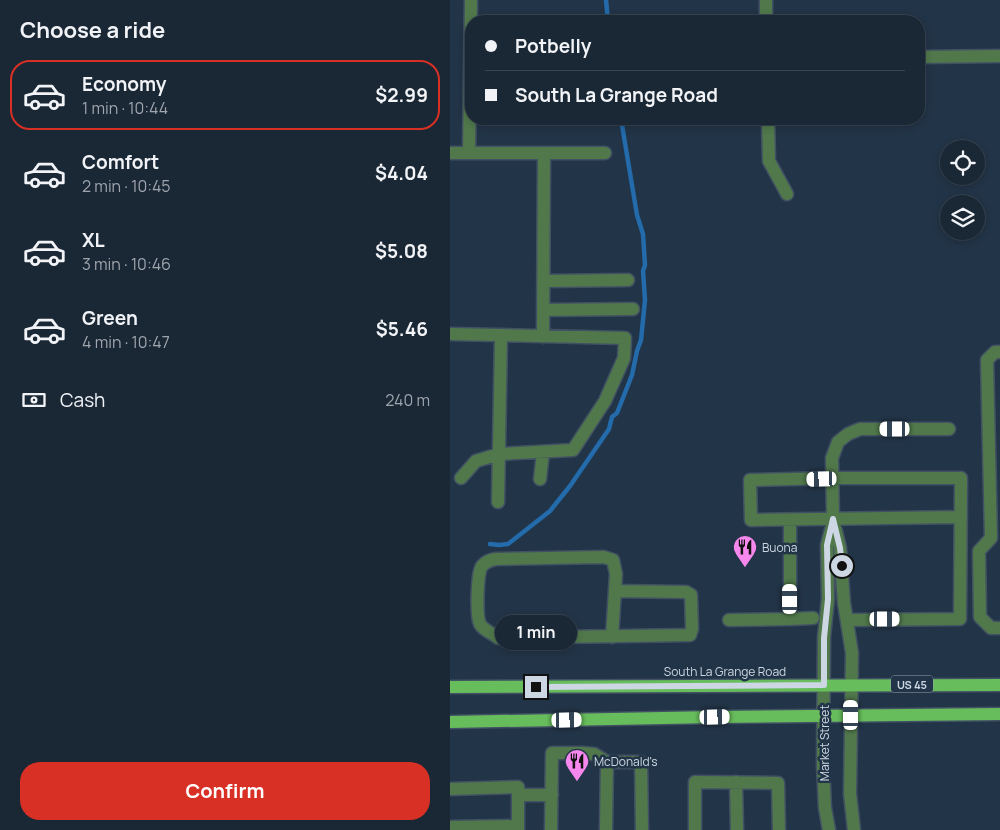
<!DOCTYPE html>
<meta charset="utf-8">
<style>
body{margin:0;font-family:Manrope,sans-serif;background:#232f3d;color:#f1f3f6;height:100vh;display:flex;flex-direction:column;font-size:19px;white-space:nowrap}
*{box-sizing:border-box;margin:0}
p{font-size:16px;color:#9fa5ad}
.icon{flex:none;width:28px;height:28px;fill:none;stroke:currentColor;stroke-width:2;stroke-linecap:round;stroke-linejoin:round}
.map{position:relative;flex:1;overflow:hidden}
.drawer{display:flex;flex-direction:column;background:#1a2735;width:450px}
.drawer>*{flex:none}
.guide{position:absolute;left:15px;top:15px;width:460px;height:110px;border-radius:20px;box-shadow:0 2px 8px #0003,0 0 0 1px #384450;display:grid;align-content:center;height:110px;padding:0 20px;background:#1a2735}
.tools{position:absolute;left:490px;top:140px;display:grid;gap:10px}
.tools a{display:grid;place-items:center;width:45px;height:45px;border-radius:50%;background:#1a2735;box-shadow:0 2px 8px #0003,0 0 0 1px #384450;font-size:25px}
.end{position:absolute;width:22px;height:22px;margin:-11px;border:6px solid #ccd7e3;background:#111;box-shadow:0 0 0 2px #111}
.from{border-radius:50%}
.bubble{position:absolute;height:35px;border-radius:18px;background:#1a2735;box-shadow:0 2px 8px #0003,0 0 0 1px #384450;font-size:16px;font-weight:700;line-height:35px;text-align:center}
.car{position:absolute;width:15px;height:30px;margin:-15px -8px;border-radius:6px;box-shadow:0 0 4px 1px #0007;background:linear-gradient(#fff 24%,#345 0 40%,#fff 0 76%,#345 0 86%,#fff 0)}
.guide b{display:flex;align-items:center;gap:18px;height:48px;font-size:19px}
.guide b+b{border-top:1px solid #384450}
.guide i{width:12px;height:12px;background:#f1f3f6}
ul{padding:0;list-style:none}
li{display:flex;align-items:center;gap:15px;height:70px;margin:0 10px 8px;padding:0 10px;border:2px solid transparent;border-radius:20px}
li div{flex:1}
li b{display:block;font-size:19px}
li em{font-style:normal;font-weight:700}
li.selected{border-color:#d93025}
li>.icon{width:45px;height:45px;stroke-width:1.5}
h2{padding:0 20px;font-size:22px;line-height:60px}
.pay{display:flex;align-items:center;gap:12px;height:55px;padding:0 20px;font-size:19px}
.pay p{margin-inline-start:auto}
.button{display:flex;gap:10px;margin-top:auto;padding:10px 20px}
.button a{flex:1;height:58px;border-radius:20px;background:#d93025;color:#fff;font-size:20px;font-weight:700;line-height:58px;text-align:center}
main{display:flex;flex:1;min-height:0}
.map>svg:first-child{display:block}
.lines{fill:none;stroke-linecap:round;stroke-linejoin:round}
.stream{stroke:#236bab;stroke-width:4.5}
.minor-casing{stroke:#415163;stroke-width:15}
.major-casing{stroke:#415163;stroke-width:15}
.minor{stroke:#50784b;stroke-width:12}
.major{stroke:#67bc5c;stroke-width:12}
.route{stroke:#ccd7e3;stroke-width:6}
.labels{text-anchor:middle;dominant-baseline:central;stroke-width:5;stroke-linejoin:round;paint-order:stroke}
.shield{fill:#223447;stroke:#99a6b4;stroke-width:1}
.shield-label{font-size:11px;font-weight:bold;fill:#ccd7e3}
.poi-label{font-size:12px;fill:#ccd7e3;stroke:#223447;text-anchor:start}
.street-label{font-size:12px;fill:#ccd7e3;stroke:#223447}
</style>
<main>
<section class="drawer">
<h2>Choose a ride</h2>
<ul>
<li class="selected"><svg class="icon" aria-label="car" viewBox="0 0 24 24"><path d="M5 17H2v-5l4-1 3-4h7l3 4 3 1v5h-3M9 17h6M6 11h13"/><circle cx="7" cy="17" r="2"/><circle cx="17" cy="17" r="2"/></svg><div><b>Economy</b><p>1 min · 10:44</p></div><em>$2.99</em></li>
<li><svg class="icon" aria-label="car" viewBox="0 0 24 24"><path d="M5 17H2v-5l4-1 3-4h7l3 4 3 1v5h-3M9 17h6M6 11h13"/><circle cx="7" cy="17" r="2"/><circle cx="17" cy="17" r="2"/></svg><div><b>Comfort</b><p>2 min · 10:45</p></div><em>$4.04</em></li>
<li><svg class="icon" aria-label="car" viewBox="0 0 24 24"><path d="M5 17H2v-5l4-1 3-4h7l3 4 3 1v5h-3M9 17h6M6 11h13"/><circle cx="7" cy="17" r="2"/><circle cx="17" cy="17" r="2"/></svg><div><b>XL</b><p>3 min · 10:46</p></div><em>$5.08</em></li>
<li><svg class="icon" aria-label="car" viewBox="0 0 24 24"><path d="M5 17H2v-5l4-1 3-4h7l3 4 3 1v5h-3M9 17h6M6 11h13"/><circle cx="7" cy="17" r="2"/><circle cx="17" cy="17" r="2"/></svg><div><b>Green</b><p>4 min · 10:47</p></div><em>$5.46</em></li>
</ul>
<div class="pay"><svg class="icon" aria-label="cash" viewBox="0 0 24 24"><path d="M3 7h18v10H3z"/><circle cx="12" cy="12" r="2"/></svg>Cash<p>240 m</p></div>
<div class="button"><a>Confirm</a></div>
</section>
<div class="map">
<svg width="550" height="830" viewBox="0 0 550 830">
<rect width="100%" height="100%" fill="#223447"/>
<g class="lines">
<path class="stream" d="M156,0L158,21
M40,544L49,545L58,544L100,511L120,486L159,429L162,417L167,413L182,375L187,351L191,340L195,300L193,271L195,265L193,234L187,215L171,119"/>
<g class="minor-casing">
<path id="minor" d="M21,0L19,153H94L93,337
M316,21V0
M469,57L550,56
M318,119L319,161L337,194
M0,153H19
M94,153H155
M94,281L178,280
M93,310L183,309
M0,334L175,338L174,358L155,401L123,450L49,454L26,461L11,478
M550,352H545L537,360L541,538L529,551L530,617L541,628H550
M90,479L93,453
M48,502L51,336
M340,619L363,618
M279,620L340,619V520
M397,620L510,619L511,478H383L300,480L301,520L511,517
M162,637L166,574L163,560L154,557L46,559C40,560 36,561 32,566C27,573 26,616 30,624C34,631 43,633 48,638L240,635L242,629L241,595L236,592L165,591
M286,782L287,830
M0,789L68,787V830
M68,795H102
M0,827L68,826
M101,830L102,753H132L144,754L157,762H191L192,830
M156,830L157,762
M245,830V782L328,783L329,830
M379,830L375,808L373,765L374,637L378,599L377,545L383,522
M404,830L400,794L402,653L394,603L390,548L383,519L382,458L388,442L398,434L410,429H499"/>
</g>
<g class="major-casing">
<path id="major" d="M0,687L550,685
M0,722L265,717L550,714"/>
</g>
<use href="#minor" class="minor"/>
<use href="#major" class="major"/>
</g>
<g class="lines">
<path class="route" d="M86,687L374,685V638L378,599L377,545L383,519L390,548L392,566"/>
</g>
<defs>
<g id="restaurant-pin" transform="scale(1.25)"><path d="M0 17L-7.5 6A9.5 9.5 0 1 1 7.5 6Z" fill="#f688ed" stroke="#223447"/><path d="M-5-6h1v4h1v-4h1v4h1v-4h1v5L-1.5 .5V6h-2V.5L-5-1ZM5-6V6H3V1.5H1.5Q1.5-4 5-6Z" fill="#111"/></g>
</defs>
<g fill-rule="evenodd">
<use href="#restaurant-pin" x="295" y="547"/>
<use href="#restaurant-pin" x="127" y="761"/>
</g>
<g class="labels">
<rect class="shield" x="441" y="675.5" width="42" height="17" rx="4"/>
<g class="shield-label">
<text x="462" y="684">US 45</text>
</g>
<g class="poi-label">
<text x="312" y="547">Buona</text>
<text x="144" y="761">McDonald's</text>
</g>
<g class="street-label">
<text x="275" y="671">South La Grange Road</text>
<text transform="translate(374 743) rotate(-90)">Market Street</text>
</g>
</g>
</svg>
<div class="tools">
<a><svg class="icon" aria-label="locate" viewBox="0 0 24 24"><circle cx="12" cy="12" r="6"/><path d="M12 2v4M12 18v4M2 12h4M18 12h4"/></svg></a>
<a><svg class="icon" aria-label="layers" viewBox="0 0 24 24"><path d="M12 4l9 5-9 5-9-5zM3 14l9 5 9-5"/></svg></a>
</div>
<i class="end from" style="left:392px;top:566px"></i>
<i class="end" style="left:86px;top:687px"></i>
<div class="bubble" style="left:45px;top:615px;width:82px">1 min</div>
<i class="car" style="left:445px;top:429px;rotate:270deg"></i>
<i class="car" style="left:372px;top:479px;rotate:268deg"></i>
<i class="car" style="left:340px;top:599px;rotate:0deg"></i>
<i class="car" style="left:435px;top:619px;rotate:90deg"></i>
<i class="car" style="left:401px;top:715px;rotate:0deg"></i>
<i class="car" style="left:265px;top:717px;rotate:89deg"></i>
<i class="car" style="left:117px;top:720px;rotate:89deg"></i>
<div class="guide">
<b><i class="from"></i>Potbelly</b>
<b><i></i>South La Grange Road</b>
</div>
</div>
</main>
